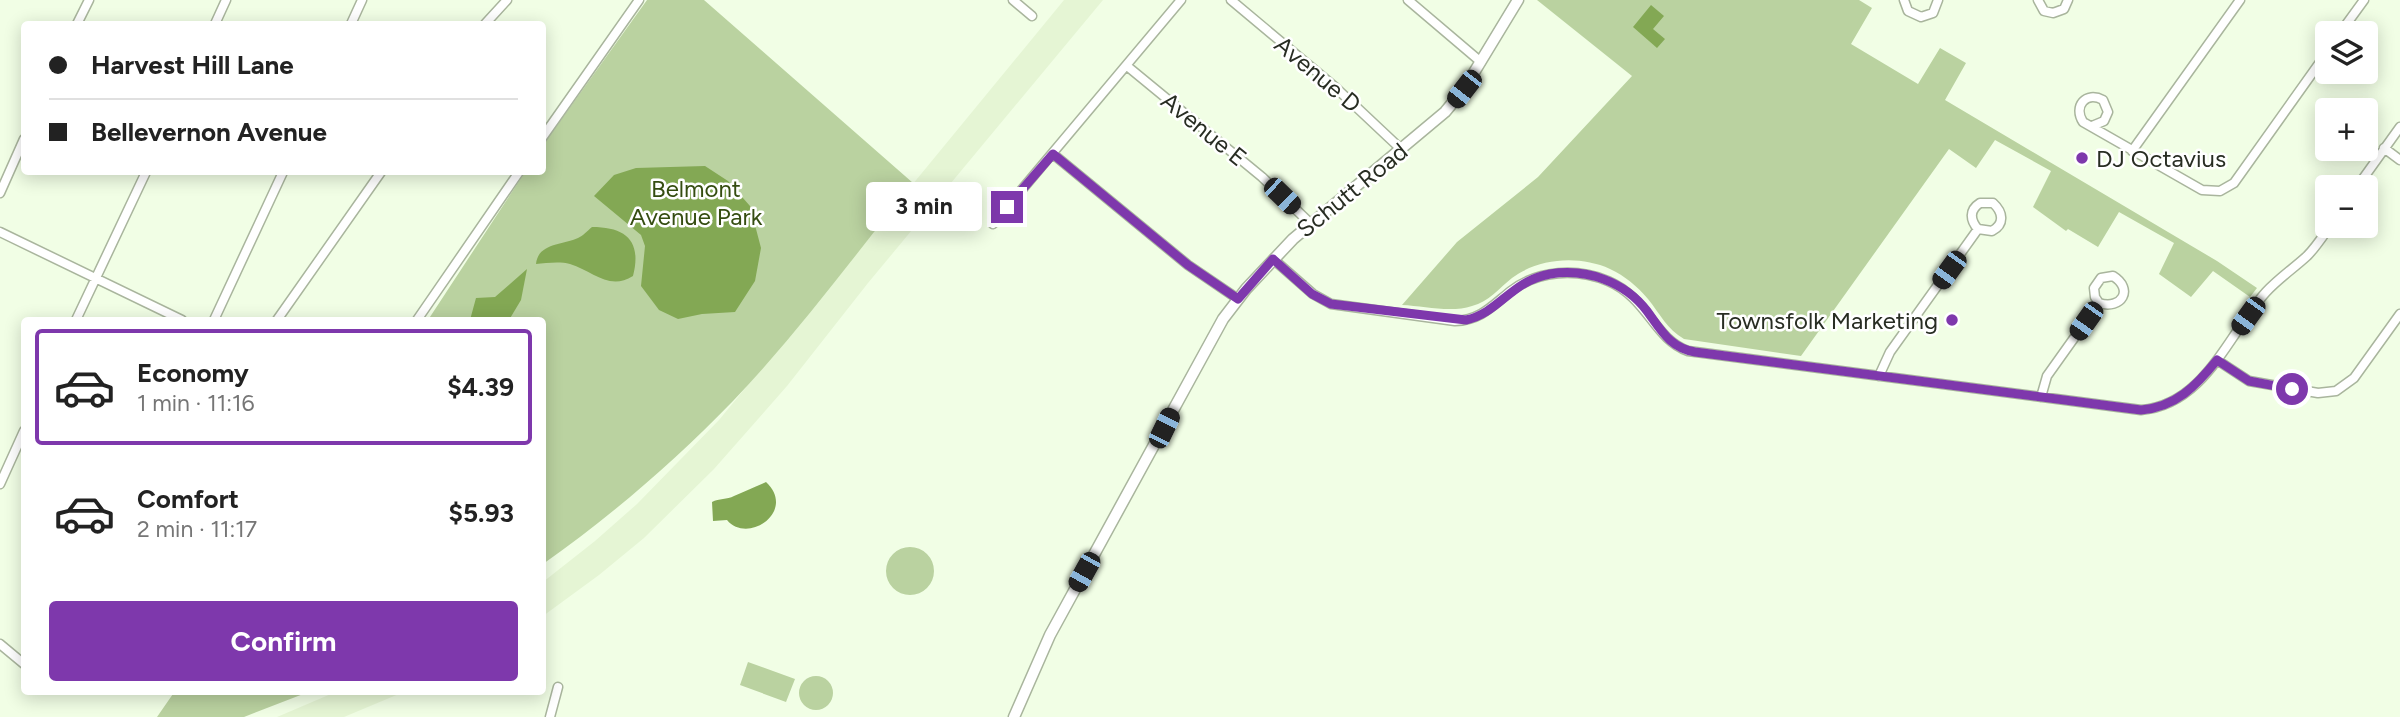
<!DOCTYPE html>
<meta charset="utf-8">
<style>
body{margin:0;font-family:Figtree,sans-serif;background:#f6f6f6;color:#222;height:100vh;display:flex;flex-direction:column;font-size:26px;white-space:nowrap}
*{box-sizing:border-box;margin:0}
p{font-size:23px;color:#767676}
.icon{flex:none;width:38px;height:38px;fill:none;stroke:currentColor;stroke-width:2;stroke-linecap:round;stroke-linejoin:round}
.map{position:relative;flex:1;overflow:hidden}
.details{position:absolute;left:21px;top:317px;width:525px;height:378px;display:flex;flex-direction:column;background:#fff;border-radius:7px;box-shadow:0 4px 18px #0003}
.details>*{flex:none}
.banner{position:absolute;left:21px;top:21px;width:525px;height:154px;border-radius:7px;box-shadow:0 4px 18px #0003;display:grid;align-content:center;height:154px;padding:0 28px;background:#fff}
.tools{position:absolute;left:2315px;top:21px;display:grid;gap:14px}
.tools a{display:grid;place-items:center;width:63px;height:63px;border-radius:7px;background:#fff;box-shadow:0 4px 18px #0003;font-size:35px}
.end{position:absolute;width:32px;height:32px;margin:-16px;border:9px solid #7e38ac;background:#fff;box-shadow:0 0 0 4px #fff}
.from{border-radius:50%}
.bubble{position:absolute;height:49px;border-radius:7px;background:#fff;box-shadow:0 4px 18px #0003;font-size:23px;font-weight:700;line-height:49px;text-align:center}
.car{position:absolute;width:21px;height:42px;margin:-21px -10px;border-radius:9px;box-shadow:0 0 5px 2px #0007;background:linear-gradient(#222 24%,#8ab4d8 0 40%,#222 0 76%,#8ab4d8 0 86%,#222 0)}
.banner b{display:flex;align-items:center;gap:24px;height:66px;font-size:26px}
.banner b+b{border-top:2px solid #e0e0e0}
.banner i{width:18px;height:18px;background:#222}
ul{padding:12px 0 0;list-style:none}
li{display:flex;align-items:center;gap:21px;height:116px;margin:0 14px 10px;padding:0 14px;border:4px solid transparent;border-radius:7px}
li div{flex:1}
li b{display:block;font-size:26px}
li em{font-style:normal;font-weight:700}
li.active{border-color:#7e38ac}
li>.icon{width:63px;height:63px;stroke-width:1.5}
.cta{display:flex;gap:14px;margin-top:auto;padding:14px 28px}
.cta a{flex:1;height:80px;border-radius:7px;background:#7e38ac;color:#fff;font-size:28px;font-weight:700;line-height:80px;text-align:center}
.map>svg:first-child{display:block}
.built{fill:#e5f5d4}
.green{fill:#bad2a0}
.water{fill:#83a854}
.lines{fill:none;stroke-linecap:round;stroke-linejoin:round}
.minor-casing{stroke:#a9b59d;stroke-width:11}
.tertiary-casing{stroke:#a9b59d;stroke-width:13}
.minor{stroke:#fff;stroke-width:8}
.tertiary{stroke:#fff;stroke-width:10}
.route{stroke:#7e38ac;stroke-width:9}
.poi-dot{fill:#7e38ac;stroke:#fff;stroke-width:2.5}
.labels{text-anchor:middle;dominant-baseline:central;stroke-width:5;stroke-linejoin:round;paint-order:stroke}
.street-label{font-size:24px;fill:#282d23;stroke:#fff}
.poi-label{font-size:24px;fill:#282d23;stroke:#fff;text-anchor:start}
.park-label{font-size:24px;fill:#354d11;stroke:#fff}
</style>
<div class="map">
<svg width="2400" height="717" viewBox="0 0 2400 717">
<rect width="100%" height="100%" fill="#f1fee5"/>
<path class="built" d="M1064,0H1103L868,283L787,386L714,469L644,538L599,575L543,616V582L595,541L637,504L719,420Z
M338,691H406L344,717H277Z"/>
<path class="green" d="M647,0H704L913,183C854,256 798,333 733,401C675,461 611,516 543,564L542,320H428L525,172H542L543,145Z
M1537,0H1859L1872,8L1851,44L1918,84L1940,48L1966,63L1945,100L2217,261L2257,288L2250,297L2213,271L2191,297L2159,274L2174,243L2119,212L2098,247L2068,229L2066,231L2033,207L2051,171L1995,140L1976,168L1949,149L1801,356L1684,339C1667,329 1660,314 1648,299C1637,286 1625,276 1610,269C1579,255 1539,258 1512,278C1499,288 1489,302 1472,306C1451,313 1424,306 1402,305L1457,242L1538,177L1632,76Z
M886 571a24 24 0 1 1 48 0a24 24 0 1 1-48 0Z
M748,662L795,679L786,702L740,685Z
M799 693a17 17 0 1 1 34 0a17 17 0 1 1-34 0Z
M175,691H311L244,717H157Z"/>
<path class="water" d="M1651,5L1664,16L1653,29L1665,39L1657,48L1633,27Z
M705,166L728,181L750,206L761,248L755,281L735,312L702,314L678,319L659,310L641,286L645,246L641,235L594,196L614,175L636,168Z
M592,227C626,227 642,241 633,276C609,291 593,271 570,264C560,261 546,263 536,264C538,243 563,245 578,238C583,236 587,231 592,227Z
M527,269L521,300L509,320H470L476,298L495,297Z
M766,482C797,511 748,545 727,520L713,521L712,502C719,498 727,500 734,496C745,491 755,487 766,482Z"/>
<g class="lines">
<g class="minor-casing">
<path id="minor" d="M1013,0L1032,16
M1231,0L1335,87L1402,150
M1408,0L1481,62
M1904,0L1908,11L1921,17L1933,13L1938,0
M2038,0L2044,11L2053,13L2064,9L2068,0
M77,24L89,0
M215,24L226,0
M351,24L362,0
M485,24L507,0
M2340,33L2364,0
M1127,66L1262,177L1310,223
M2092,126L2104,121L2108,112L2103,100C2086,91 2073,106 2083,122L2202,190L2220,191L2234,183L2328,51
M542,138L639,0
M2384,148L2400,160
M2132,151L2240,0
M1053,154L1188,265L1238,299
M2357,187L2400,127
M0,193L24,139
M993,224L1181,0
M0,232L182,320
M1273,259L1313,294L1331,304L1455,321C1481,320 1492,306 1511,291C1538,270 1577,268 1608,281C1648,298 1654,339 1688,351L2141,410C2205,405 2229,333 2266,292C2279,278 2294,268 2307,256C2316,247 2323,236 2330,226
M76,320L146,172
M214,320L283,172
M277,320L381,172
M417,320L519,172
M2217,360L2249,381L2318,393L2336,391L2354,378L2400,314
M1879,376L1890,352L1978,229L1992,231C2005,224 2003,212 1993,203H1980C1969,210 1970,220 1978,229
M2041,397L2047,376L2099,303C2122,310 2134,289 2113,276L2101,278L2094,288L2095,297L2099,303
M0,484L24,431
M0,644L24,664
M550,717L558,687"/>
</g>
<g class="tertiary-casing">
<path id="tertiary" d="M1014,717L1050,635L1223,319L1246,289L1293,239L1445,112L1464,89L1518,0"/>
</g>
<use href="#minor" class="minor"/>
<use href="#tertiary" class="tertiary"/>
</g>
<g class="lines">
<path class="route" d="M1007,207L1053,154L1188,265L1238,299L1273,259L1312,294L1331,304L1466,320C1499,313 1511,281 1550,274C1587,268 1625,282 1647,311C1661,330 1670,348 1695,352L2141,410C2176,407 2196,386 2217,360L2249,381L2292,389"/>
</g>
<g class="poi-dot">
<circle cx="2082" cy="158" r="7"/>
<circle cx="1952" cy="320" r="7"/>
</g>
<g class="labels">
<g class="street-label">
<text transform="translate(1318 74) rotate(40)">Avenue D</text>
<text transform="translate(1204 129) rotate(39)">Avenue E</text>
<text transform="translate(1352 190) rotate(-39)">Schutt Road</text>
</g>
<g class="poi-label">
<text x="2096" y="158">DJ Octavius</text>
<text x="1938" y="320" text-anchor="end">Townsfolk Marketing</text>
</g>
<g class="park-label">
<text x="696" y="188">Belmont<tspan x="696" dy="28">Avenue Park</tspan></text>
</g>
</g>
</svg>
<div class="tools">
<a><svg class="icon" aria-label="layers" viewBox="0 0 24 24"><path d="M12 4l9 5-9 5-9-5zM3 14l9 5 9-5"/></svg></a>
<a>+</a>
<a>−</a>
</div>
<i class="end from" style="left:2292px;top:389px"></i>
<i class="end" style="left:1007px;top:207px"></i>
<div class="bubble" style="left:866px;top:182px;width:116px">3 min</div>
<i class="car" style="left:1464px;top:89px;rotate:218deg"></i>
<i class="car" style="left:1282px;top:196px;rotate:134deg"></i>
<i class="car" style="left:1949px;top:270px;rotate:216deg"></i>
<i class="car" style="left:2248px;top:316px;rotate:216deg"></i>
<i class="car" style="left:2086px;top:321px;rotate:215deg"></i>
<i class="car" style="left:1164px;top:428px;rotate:26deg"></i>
<i class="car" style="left:1084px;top:572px;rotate:209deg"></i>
<div class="banner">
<b><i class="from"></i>Harvest Hill Lane</b>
<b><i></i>Bellevernon Avenue</b>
</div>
<section class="details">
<ul>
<li class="active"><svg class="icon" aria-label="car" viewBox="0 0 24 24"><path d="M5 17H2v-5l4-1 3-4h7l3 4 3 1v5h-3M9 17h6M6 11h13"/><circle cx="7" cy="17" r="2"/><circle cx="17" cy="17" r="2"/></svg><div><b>Economy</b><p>1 min · 11:16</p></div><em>$4.39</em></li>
<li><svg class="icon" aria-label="car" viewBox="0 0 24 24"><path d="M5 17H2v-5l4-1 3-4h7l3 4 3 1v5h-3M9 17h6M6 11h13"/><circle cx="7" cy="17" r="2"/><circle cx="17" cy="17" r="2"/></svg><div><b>Comfort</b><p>2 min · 11:17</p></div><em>$5.93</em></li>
</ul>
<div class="cta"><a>Confirm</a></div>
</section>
</div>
